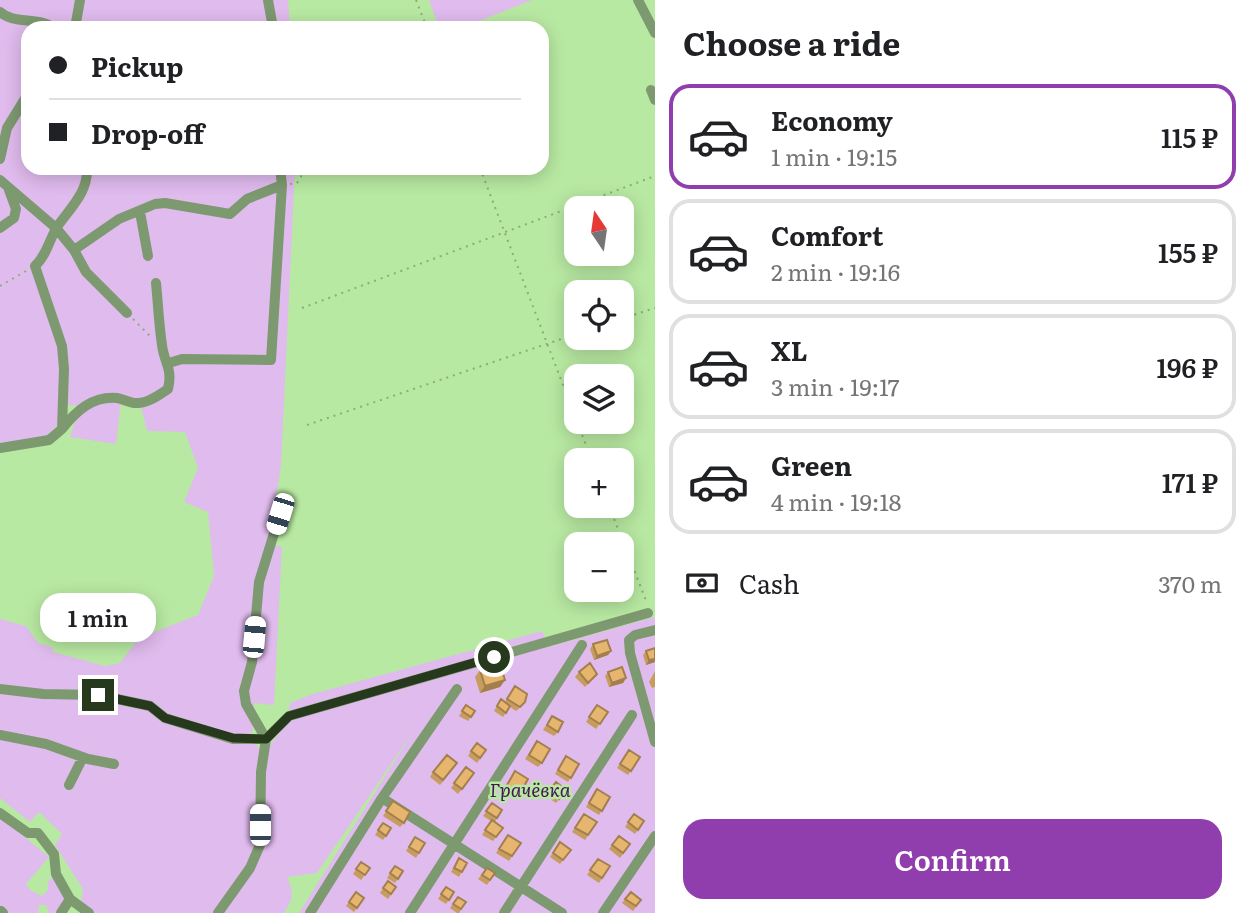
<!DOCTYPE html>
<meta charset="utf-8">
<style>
body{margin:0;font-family:Literata,serif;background:#f2f2f2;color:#202124;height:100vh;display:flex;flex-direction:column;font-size:26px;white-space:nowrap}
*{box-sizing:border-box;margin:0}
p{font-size:23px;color:#757577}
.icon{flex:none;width:38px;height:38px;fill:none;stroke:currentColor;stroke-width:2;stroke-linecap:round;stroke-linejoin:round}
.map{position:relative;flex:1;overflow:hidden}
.side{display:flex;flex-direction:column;background:#fff;width:595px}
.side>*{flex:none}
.hud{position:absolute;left:21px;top:21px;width:528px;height:154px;border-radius:21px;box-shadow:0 4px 18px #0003;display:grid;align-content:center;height:154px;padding:0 28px;background:#fff}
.needle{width:46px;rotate:347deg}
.buttons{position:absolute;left:564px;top:196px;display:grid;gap:14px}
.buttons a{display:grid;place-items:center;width:70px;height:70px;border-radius:14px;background:#fff;box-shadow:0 4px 18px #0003;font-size:35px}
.end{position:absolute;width:32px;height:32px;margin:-16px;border:9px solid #26391d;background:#fff;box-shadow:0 0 0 4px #fff}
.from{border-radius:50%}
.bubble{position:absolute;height:49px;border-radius:21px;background:#fff;box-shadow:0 4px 18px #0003;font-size:23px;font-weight:600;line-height:49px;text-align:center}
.car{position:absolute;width:21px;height:42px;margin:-21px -10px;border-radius:9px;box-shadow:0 0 5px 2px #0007;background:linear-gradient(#fff 24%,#345 0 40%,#fff 0 76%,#345 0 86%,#fff 0)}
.hud b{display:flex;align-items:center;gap:24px;height:66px;font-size:26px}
.hud b+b{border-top:2px solid #e0e0e0}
.hud i{width:18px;height:18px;background:#202124}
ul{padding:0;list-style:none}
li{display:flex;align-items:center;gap:21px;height:105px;margin:0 14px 10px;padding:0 14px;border:4px solid #e0e0e0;border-radius:21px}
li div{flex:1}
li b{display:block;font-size:26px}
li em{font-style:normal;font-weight:600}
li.active{border-color:#903ead}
li>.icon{width:63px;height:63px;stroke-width:1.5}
h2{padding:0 28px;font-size:32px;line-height:84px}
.pay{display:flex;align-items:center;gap:18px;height:77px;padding:0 28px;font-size:26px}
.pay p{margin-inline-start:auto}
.button{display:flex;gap:14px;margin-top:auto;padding:14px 28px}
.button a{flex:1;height:80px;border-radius:21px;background:#903ead;color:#fff;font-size:28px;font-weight:600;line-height:80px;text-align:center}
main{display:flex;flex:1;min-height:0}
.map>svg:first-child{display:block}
.green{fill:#e0bbee}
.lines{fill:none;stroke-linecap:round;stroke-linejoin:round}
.path{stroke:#87af76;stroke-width:2;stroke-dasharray:2 5;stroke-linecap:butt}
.minor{stroke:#7d9970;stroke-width:10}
.wall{fill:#c79d5f}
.shaded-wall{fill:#a27f4d}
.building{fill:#e7b66e;stroke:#a27f4d;stroke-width:2}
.route{stroke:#26391d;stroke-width:9}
.labels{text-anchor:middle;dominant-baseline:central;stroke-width:5;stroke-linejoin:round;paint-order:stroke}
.park-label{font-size:19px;font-style:italic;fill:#451556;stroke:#b8e9a2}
</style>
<main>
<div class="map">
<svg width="655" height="913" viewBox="0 0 655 913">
<rect width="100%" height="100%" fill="#b8e9a2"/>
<path class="green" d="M0,0H288L290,28H28V168H295L281,466L268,546H282L274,705L254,703L253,730L248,737L264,753L287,723L290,703L313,694L542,631L548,647L655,617V913H299L416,727L317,873L287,877C294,894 294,897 284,913H90L81,903L83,889L55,845L62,834L39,812L30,822L0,798V619L26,626L38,643L52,647L53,652L105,666L120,663L139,638L198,615L214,576L208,512L184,502L198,468L185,432L147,431L141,406L121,401L116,444L70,437L76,418L90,407L60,404L57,426L47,436L0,443Z
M429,0H532L462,28H439Z
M0,817L49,857L26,884L30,890L42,896L48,890V882L53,876L66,898L57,913H49L46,905H39L38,913H0Z"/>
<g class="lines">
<path class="path" d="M416,0L427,28
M480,168L576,419
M290,184L297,183L301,177L300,168
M0,286L26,271
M302,308L655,176
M133,319L151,337
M621,319L655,308
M577,422L592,460
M307,425L576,334
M609,506L647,603"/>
<path class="minor" d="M268,0L273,28
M638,0L655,33
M0,12C14,25 38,16 54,28
M75,28L80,0
M651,90L655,100
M0,159L7,128L28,94
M0,180L56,228L74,250L86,272L127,313
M140,212L148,256
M0,228L14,218L16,209L9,190
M74,250L119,219L155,204L165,203L230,214L247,199L282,185
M169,363L182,359L271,360L282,185L280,168
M62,429C76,411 92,396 117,398C124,399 131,404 138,403C149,403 160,394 168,389C173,368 164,363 162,345C159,325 158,303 156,283
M0,448L49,440L62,429L64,369L62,346L35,266C47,255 49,240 57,227C70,208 88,193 87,168
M655,630L635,635L629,640L630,653L655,742
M0,689L43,694L98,695L150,706L165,718L233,739H266L289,716L648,613
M0,735L46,744L88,759L114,764
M69,785L83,757
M382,798L562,913
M0,813L28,833H38L54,854L56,874L70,899L89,913
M1,911L3,913
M61,913L70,899
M218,913L250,868L260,845L261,772L266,739L246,704L244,691L252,662L259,582L280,514
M310,913L382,798L457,689
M410,913L582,645
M504,913L632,715
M603,913L655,836"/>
</g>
<path class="wall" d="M593,644L611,651L608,655L594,660L590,649Z
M655,648V662L646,665L643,655L646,651Z
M480,670L505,680L500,687L480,693L475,677Z
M655,671V687L652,688L649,682Z
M579,672L597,674L585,687L575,677Z
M608,672L626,678L623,683L609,687L605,676Z
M515,686L522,706L516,711L510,707L503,717L494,711L501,699L505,702Z
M466,705L475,711L468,721L459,716Z
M597,705L608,712L596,729L586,722Z
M552,716L558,732L554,736L543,730Z
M537,741L542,763L538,767L525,759Z
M486,750L477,763L468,756L471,751Z
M629,750L640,757L628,775L617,768Z
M566,756L579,764L568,782L555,774Z
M457,763L440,785L430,777L433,772Z
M466,767L474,773L458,794L451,788Z
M515,771L528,779L517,797L504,790Z
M556,782L566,790L556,803L546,796Z
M597,789L610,797L599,815L586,807Z
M393,801L404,823L400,827L383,816Z
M492,803L497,818L495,822L503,828L493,841L482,835L491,821L483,816Z
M584,814L597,822L585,840L572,832Z
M634,814L644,821L635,834L625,827Z
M383,823L391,828L383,840L375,835Z
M508,835L521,843L509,861L496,853Z
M619,836L630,844L620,858L609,849Z
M415,837L425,843L416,858L406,851Z
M560,842L571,850L560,864L550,857Z
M459,858L467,863L459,877L451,872Z
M598,859L610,866L599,883L587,875Z
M361,862L370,868L361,880L353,874Z
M395,866L403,871L395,883L387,878Z
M487,868L495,873L487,885L478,879Z
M388,881L396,887L388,899L380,893Z
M446,887L454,892L446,904L438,899Z
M356,892L364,898L354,912L346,906Z
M631,892L641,900L633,911L622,903Z
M458,897L466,902L459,913H457L450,908Z"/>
<path class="shaded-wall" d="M611,651L608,655L594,660L597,656Z
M655,659V662L646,665L649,660Z
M626,678L623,683L609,687L612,683Z
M505,680L500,687L480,693L485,686Z"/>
<path class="building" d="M607,640L611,651L597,656L593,644Z
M655,648V659L649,660L646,651Z
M590,663L597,674L588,683L579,672Z
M500,664L505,680L485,686L480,670Z
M622,667L626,678L612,683L608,672Z
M515,686L527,694L525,702L520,707L507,699Z
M501,699L510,706L506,713L497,706Z
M466,705L475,711L471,717L462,711Z
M597,705L608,712L600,724L589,717Z
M552,716L563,722L558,732L547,725Z
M537,741L550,749L542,763L529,755Z
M477,743L486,750L480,758L471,751Z
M629,750L640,757L631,771L620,764Z
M447,755L457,763L443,780L433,772Z
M566,756L579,764L571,778L558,770Z
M466,767L474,773L462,789L454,783Z
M515,771L528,779L520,793L507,785Z
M556,782L566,790L559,799L549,791Z
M597,789L610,797L602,811L589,803Z
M393,801L410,812L404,823L386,811Z
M492,803L502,810L497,818L486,811Z
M584,814L597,822L588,835L575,828Z
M634,814L644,821L638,830L628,822Z
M492,820L503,828L496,837L485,830Z
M383,823L391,828L386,836L378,830Z
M508,835L521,843L512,856L499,849Z
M619,836L630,844L623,853L612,845Z
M415,837L425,843L419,853L409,847Z
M560,842L571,850L563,860L553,853Z
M459,858L467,863L462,872L454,868Z
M598,859L610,866L602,878L590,870Z
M361,862L370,868L365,875L356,869Z
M395,866L403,871L398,879L390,873Z
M487,868L495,873L490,880L482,875Z
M388,881L396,887L391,894L383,888Z
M446,887L454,892L449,900L441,894Z
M356,892L364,898L357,908L349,902Z
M631,892L641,900L636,906L625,899Z
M458,897L466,902L461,909L453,904Z"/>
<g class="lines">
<path class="route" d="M98,695L150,706L165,718L233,738L266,739L289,716L494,657"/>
</g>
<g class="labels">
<g class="park-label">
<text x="530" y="789">Грачёвка</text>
</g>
</g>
</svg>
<div class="buttons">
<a><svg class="needle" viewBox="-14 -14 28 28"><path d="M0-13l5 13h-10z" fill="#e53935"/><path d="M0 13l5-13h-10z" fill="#757577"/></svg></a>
<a><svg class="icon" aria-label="locate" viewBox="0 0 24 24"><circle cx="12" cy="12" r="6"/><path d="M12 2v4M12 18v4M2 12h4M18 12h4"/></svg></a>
<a><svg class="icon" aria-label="layers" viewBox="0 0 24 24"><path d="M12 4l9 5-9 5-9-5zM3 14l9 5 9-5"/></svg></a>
<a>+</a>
<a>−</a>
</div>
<i class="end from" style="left:494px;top:657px"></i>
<i class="end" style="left:98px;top:695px"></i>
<div class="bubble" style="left:40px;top:593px;width:116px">1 min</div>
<i class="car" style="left:280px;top:514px;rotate:197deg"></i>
<i class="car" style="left:254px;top:637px;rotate:5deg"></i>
<i class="car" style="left:260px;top:825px;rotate:0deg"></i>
<div class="hud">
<b><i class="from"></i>Pickup</b>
<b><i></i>Drop-off</b>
</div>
</div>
<section class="side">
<h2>Choose a ride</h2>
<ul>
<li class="active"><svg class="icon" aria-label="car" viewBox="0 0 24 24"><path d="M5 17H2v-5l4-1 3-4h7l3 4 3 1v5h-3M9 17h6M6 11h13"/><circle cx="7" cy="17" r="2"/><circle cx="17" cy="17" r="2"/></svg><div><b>Economy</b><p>1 min · 19:15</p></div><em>115 ₽</em></li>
<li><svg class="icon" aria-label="car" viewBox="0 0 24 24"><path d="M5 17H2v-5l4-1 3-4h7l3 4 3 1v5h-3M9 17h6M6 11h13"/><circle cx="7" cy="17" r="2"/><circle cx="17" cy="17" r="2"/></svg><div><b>Comfort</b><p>2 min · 19:16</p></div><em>155 ₽</em></li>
<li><svg class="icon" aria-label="car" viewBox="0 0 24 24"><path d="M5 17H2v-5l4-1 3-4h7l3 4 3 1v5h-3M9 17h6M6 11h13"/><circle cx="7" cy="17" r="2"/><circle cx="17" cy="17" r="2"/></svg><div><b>XL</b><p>3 min · 19:17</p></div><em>196 ₽</em></li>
<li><svg class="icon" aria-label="car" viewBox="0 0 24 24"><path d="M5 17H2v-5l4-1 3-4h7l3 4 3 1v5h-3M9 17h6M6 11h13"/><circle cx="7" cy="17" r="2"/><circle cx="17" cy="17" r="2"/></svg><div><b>Green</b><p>4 min · 19:18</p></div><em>171 ₽</em></li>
</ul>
<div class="pay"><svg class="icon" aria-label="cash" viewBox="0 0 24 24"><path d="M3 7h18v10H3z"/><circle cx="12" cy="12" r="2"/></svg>Cash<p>370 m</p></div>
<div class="button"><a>Confirm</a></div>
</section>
</main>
